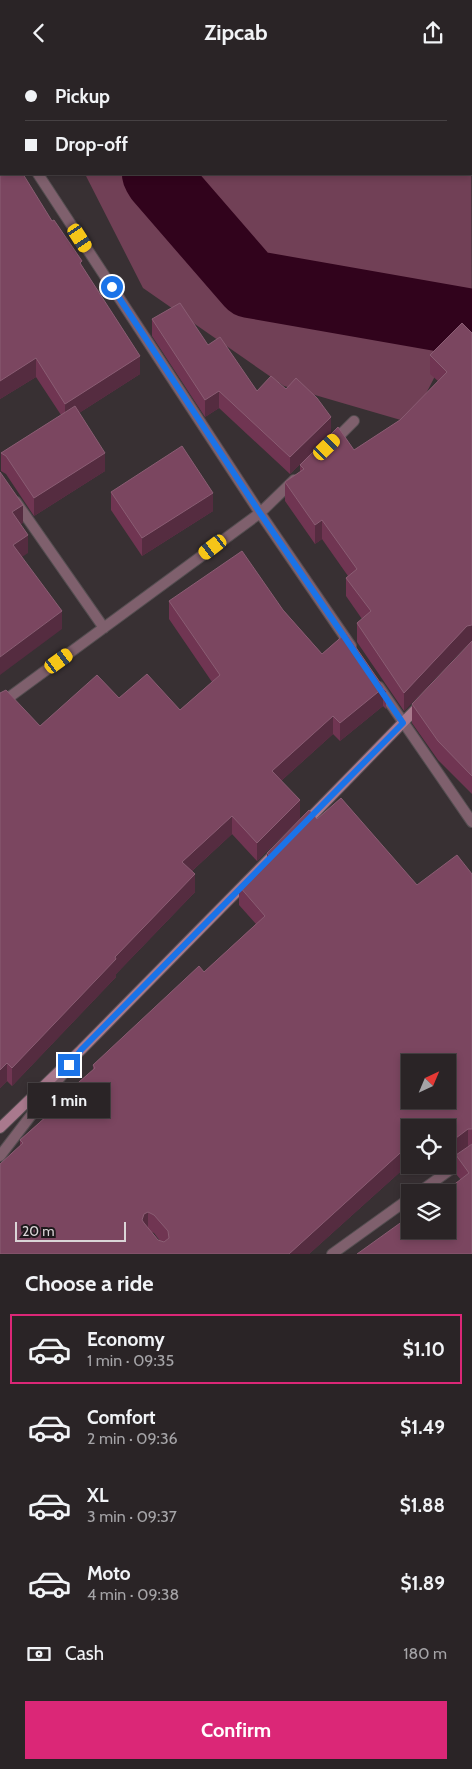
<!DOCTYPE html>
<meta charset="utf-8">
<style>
body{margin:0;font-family:Cabin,sans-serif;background:#363032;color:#f1f3f6;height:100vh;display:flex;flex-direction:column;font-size:19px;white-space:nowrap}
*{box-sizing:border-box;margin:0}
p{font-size:16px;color:#a5a4a7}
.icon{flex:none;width:28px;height:28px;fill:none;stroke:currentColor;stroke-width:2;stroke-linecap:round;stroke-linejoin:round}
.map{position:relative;height:1189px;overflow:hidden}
.side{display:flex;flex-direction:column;background:#2a2426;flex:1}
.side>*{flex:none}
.top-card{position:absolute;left:0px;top:0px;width:472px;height:110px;box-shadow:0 2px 8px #0003,0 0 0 1px #464143;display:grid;align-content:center;height:110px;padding:0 25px;background:#2a2426}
.needle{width:32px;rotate:44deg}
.controls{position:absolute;left:401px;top:989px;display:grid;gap:10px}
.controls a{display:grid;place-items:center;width:55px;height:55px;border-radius:0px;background:#2a2426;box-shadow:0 2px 8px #0003,0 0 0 1px #464143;font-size:25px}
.scale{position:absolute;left:15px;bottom:12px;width:111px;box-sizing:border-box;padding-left:5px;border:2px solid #dad5d7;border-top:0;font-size:14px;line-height:18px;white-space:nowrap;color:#dad5d7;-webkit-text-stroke:4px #1d191b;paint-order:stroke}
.end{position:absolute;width:22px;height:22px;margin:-11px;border:6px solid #1a73e8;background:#fff;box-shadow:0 0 0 2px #fff}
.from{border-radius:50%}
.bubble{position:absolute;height:35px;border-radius:0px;background:#2a2426;box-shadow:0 2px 8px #0003,0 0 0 1px #464143;font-size:16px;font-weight:800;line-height:35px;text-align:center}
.car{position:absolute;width:15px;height:30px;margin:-15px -8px;border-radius:6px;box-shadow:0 0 4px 1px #0007;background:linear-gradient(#f5c518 24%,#345 0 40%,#f5c518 0 76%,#345 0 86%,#f5c518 0)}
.top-card b{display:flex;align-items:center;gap:18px;height:48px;font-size:19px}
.top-card b+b{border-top:1px solid #464143}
.top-card i{width:12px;height:12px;background:#f1f3f6}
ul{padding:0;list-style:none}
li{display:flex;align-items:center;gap:15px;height:70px;margin:0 10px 8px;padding:0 15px;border:2px solid transparent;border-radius:0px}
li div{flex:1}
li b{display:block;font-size:19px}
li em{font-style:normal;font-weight:800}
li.on{border-color:#db2777}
li>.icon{width:45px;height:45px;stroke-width:1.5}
h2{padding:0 25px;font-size:22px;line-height:60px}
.pay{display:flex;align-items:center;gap:12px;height:55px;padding:0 25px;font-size:19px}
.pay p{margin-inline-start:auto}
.primary-button{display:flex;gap:10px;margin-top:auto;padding:10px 25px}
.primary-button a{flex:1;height:58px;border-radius:0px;background:#db2777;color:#fff;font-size:20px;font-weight:800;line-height:58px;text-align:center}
header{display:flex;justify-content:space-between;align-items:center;height:65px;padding:0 25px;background:#2a2426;font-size:22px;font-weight:800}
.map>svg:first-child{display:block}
.green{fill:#714056}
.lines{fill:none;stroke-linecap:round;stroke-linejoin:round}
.river{stroke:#31031c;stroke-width:68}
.lane-casing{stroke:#554e51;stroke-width:12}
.street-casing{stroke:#554e51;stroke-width:12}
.secondary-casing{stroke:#554e51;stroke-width:12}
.lane{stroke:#7f606d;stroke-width:10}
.street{stroke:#7f606d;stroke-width:10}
.secondary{stroke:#a9798d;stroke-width:10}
.wall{fill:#703552;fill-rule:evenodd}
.shaded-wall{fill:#552c40}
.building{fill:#7b4660;stroke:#8a5d73;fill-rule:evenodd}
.route{stroke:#1a73e8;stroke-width:6}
</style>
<header><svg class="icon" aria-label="back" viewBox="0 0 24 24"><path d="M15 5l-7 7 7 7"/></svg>Zipcab<svg class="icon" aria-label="share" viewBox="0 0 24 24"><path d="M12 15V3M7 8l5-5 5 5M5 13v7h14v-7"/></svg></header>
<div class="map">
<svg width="472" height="1189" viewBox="0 0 472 1189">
<rect width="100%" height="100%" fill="#383033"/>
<path class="green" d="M30,0H437V1H31Z
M471,53L472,286L454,274L411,358L284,321L143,223L85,109H471Z"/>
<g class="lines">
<path class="river" d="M104,0V1
M156,109L159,114L250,219L472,258"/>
<g class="lane-casing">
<path id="lane" d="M333,377L354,356
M260,448L294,415"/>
</g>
<g class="street-casing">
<path id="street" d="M0,52L1,54
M38,109L260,448L351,581
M16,437L104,563
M379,622L472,757
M0,639L260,448
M0,1091L68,1002
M418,1128L472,1089
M332,1189L410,1133"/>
</g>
<g class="secondary-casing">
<path id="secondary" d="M305,758L420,640
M0,1063L81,985L275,788"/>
</g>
<use href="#lane" class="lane"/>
<use href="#street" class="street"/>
<use href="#secondary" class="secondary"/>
</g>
<path class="wall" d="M456,0H472V33L471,32V1H456Z
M0,89L52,156L82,201L140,309L79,348L105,406L34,451L6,409L1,406V388L61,350L36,312L0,334Z
M152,254L208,280L257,326L331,369L290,409L219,343L205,352L152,271Z
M472,268V729L438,695L412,658V639L469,580H467L404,646L357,577V558L362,554L346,531V513L348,511L322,474L315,479L285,436V417L300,407V400L354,385L400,355L438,316L430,309V290Z
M111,427L213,446L142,491L111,445Z
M169,536L283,545L322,589L346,568L386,626V644L383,641L340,676L333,669L281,716L300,753L257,796L232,769L192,806L195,827L116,909V912L12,1021L7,1016L0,1023V628L40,661L119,633L180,645L212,617L169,554Z
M317,754L417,820L472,809V1189L461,1115L456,1109V1092L448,1098V1062H410V1098L309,1189H0L20,1080V1075L63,1036V1031L93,1005V1000L204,907L256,859L239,840V821L267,797V788ZM152,1167L154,1168L160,1176L158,1175Z"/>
<path class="shaded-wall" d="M140,291V309L65,357V339Z
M36,293V312L0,334V316Z
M219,326V343L205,352V335Z
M331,352V369L290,409V392Z
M105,388V406L34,451V433Z
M213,428V446L142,491V473Z
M23,440V458L12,465V447Z
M322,455V474L315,479V460Z
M28,470V488L13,498V480Z
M62,546V564L0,610V592Z
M472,560V579L467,580L404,646V628L467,561Z
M383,623V641L340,676V658Z
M333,651V669L272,724V706Z
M300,735V753L257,796V778Z
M232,751V769L182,815V797Z
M195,809V827L116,909V912L12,1021V1003L115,892Z
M7,998V1016L0,1023V1005Z
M433,1057V1062H428Z
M468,1064V1083L456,1090V1092L448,1098V1079Z
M410,1079V1098L309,1189H289Z
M148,1147V1166L142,1155L144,1149Z"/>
<path class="building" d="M456,0H472V16L471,15V1H457Z
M0,89L1,90V109H23L52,156L54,155L82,196L80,198L140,291L65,339L36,293L0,316Z
M180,238L208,280L220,272L257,326L271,311L286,324L296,313L317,333L331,352L290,392L219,326L205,335L152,254Z
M462,258L472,268V560L467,561L404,628L357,558L371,546L346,513L357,504L322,455L315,460L285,417L304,404L300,400L338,362L354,385L400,355L447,307L430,290Z
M75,341L105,388L34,433L6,391L1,388Z
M182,381L213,428L142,473L111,427Z
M0,407L23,440L12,447L28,470L13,480L62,546L0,592Z
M242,486L283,545L322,589L346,568L386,626L383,623L340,658L333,651L272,706L300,735L257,778L232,751L182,797L195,809L115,892L116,894L12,1003L7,998L0,1005V628L6,625L40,661L97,610L119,633L147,609L180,645L220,610L169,536Z
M472,576V711L438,676L412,639Z
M341,733L417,820L457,790L472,809V1064H468L448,1079V1062H437L433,1057L428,1062H410V1079L289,1189H0V1099L23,1078L20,1075L66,1034L63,1031L95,1003L93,1000L199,901L204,907L265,851L239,821L272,793L267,788L309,745L317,754ZM410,998H448V1035H410ZM148,1147L154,1150L168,1166L169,1173L164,1177L158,1175L144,1158L142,1155L144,1149Z
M472,1079V1189H357L410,1151V1165H448V1128H443L469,1108L456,1090Z"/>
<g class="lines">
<path class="route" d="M69,1000L81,985L403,658L260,448L112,222"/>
</g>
</svg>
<div class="controls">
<a><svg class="needle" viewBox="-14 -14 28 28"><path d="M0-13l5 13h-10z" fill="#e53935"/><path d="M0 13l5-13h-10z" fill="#a5a4a7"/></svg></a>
<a><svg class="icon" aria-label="locate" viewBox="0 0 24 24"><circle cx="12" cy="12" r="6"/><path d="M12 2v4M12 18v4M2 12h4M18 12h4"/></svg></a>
<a><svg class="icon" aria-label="layers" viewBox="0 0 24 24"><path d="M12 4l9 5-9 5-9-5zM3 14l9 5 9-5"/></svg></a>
</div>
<div class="scale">20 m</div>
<i class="end from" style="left:112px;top:222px"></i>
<i class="end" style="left:69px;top:1000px"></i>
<div class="bubble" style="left:28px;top:1018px;width:82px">1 min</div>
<i class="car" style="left:80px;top:173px;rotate:147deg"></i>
<i class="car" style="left:327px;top:382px;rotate:46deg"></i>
<i class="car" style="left:213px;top:482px;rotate:233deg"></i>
<i class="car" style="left:59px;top:596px;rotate:54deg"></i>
<div class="top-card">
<b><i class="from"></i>Pickup</b>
<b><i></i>Drop-off</b>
</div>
</div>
<section class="side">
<h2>Choose a ride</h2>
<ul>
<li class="on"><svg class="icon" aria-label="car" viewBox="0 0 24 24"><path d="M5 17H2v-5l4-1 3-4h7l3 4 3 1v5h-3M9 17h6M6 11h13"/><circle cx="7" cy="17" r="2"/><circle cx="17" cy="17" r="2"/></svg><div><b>Economy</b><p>1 min · 09:35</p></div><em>$1.10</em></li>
<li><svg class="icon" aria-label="car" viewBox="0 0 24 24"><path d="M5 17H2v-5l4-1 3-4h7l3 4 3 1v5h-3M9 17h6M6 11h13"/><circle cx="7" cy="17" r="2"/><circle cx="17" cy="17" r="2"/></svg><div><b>Comfort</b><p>2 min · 09:36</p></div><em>$1.49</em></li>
<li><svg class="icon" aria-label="car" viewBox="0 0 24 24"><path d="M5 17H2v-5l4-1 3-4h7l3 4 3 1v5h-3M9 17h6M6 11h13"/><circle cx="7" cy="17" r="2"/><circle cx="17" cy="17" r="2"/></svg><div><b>XL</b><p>3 min · 09:37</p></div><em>$1.88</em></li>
<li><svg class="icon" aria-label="car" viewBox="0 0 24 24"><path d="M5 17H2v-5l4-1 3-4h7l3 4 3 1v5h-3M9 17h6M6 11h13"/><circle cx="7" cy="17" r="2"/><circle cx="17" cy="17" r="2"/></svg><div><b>Moto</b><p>4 min · 09:38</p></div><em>$1.89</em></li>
</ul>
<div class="pay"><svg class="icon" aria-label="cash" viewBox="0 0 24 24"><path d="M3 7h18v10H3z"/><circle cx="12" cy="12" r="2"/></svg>Cash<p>180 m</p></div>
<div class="primary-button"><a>Confirm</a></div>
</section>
